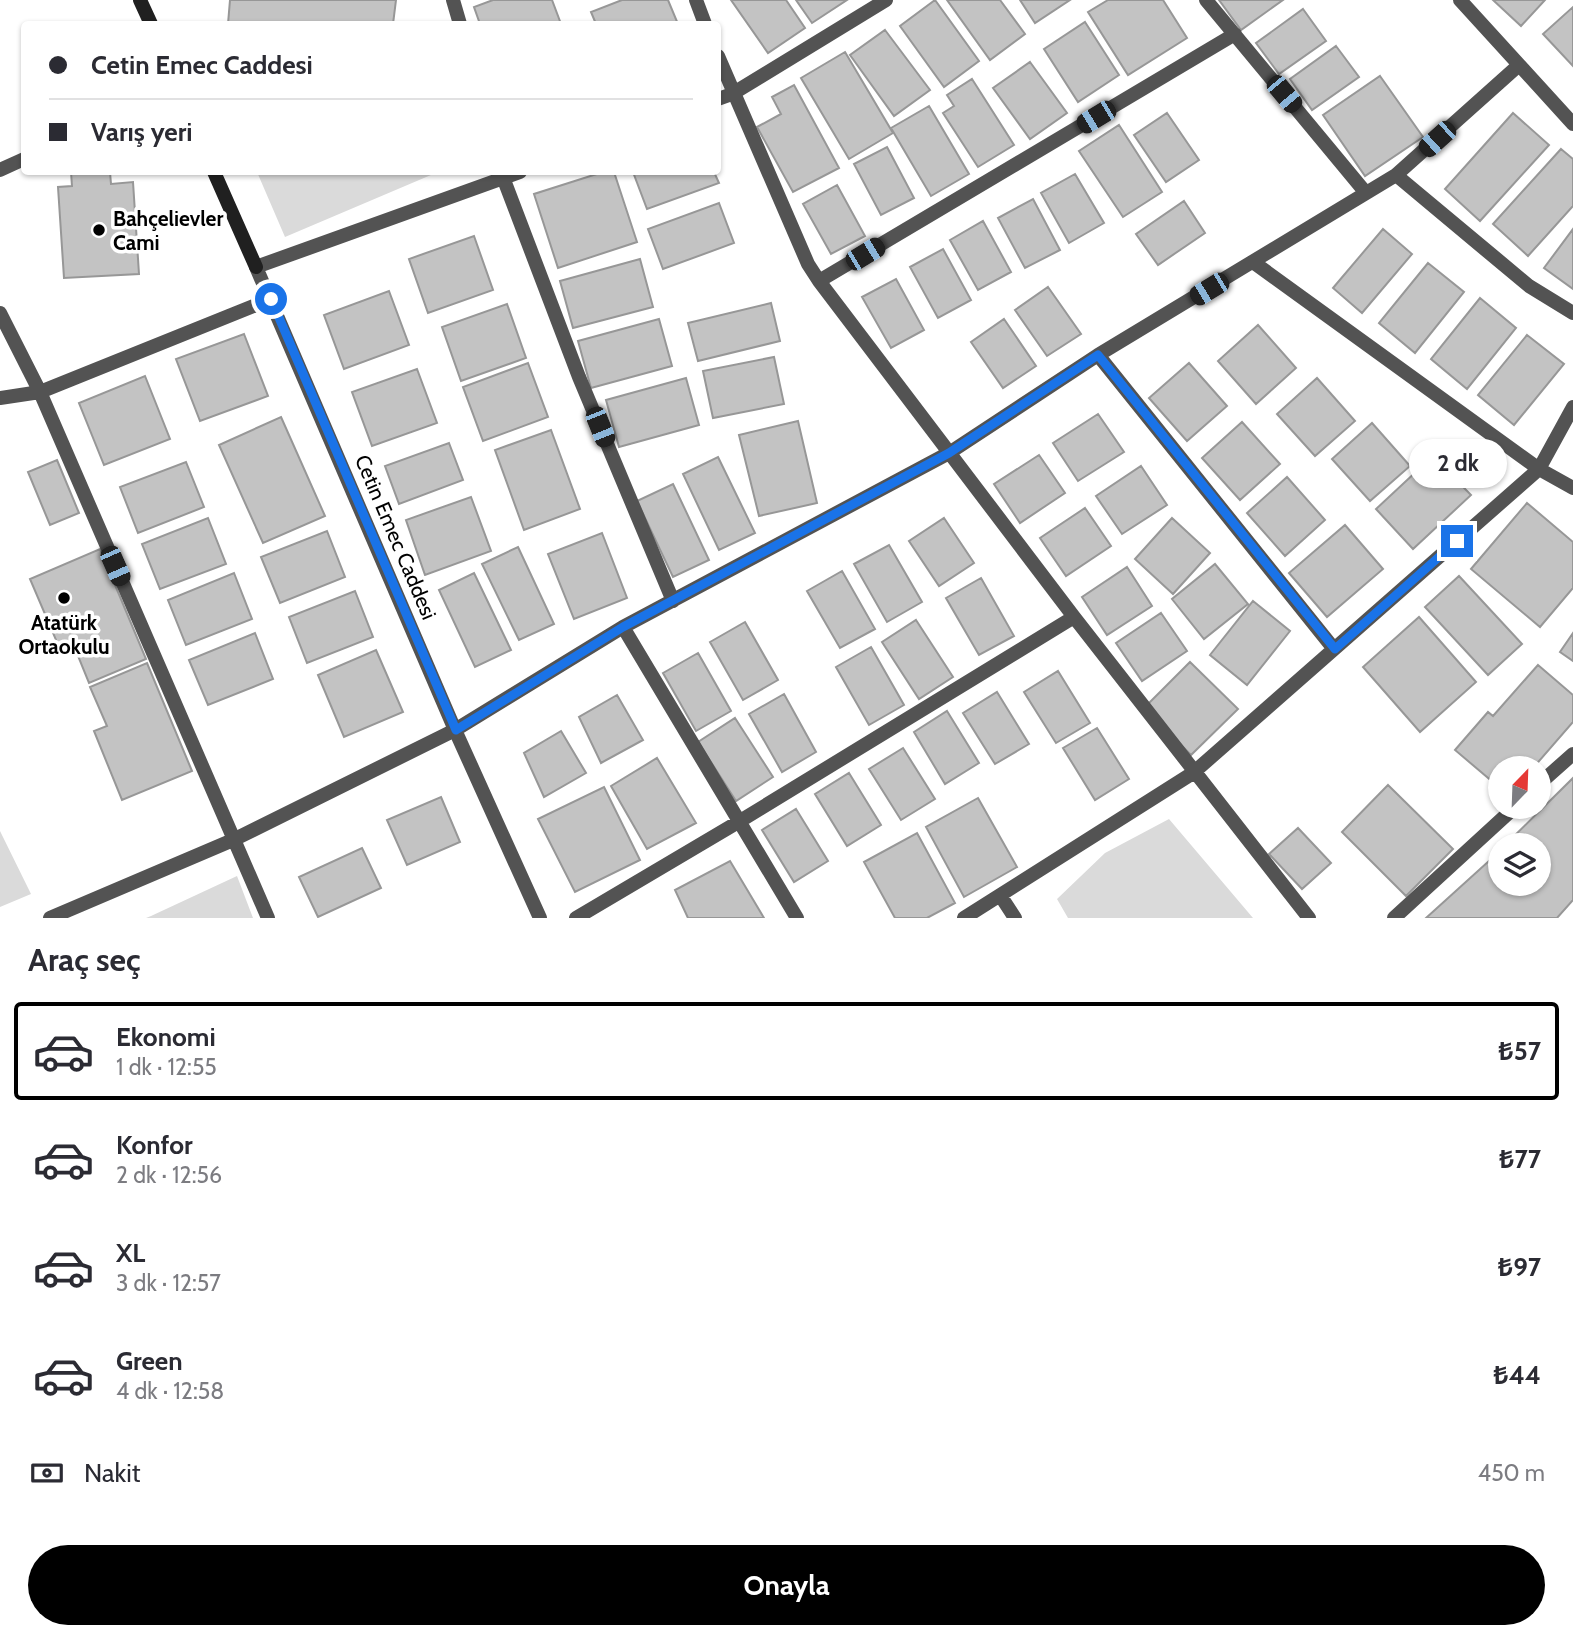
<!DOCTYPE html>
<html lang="tr">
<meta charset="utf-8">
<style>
body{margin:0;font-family:Cabin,sans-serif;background:#f2f2f3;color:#2b2b33;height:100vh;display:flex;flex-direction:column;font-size:26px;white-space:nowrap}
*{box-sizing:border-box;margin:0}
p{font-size:23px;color:#7c7c81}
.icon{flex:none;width:38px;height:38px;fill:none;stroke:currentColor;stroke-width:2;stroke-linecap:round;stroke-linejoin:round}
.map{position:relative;height:918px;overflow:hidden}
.side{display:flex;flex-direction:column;background:#fff;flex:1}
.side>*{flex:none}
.banner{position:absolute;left:21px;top:21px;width:700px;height:154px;border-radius:7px;box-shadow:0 2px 5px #0004;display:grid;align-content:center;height:154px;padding:0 28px;background:#fff}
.needle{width:46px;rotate:23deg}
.fabs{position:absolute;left:1488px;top:756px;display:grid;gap:14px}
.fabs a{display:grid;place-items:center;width:63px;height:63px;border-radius:50%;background:#fff;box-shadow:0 2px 5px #0004;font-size:35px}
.end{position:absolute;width:32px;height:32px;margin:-16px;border:9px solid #1a73e8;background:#fff;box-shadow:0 0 0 4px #fff}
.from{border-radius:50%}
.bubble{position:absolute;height:49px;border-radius:24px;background:#fff;box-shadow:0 2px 5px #0004;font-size:23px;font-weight:700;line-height:49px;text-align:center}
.car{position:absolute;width:21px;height:42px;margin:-21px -10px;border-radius:9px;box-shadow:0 0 5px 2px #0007;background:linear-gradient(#222 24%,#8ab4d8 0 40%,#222 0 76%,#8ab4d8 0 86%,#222 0)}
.banner b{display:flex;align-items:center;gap:24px;height:66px;font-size:26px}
.banner b+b{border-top:2px solid #e1e1e2}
.banner i{width:18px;height:18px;background:#2b2b33}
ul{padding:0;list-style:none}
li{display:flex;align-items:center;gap:21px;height:98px;margin:0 14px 10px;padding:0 14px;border:4px solid transparent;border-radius:7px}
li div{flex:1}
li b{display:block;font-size:26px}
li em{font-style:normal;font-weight:700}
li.on{border-color:#000}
li>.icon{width:63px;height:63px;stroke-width:1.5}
h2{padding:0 28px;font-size:32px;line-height:84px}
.pay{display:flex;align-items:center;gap:18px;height:77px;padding:0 28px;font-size:26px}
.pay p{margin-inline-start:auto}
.cta{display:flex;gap:14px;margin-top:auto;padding:14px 28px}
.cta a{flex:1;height:80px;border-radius:42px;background:#000;color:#fff;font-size:28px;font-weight:700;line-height:80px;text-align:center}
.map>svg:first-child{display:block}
.green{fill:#dadada}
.building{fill:#c3c3c3;stroke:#979797;stroke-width:2}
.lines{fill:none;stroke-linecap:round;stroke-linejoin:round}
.street{stroke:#535353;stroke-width:14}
.secondary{stroke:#202020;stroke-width:14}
.route{stroke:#1a73e8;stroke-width:9}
.poi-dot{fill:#000;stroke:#fff;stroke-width:2.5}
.labels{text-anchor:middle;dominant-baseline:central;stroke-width:7;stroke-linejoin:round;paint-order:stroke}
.poi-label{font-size:21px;font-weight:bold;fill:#000;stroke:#fff;text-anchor:start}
.street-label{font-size:21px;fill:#000;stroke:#fff}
</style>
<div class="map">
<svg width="1573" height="918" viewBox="0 0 1573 918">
<rect width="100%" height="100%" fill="#fff"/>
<path class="green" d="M257,172H438L285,237Z
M1169,819L1253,918H1068L1057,899L1105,853Z
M0,831L31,894L0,907Z
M237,876L253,918H146L151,916Z"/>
<path class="building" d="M230,0H396L393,24H228Z
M493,0H552L561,24H480L474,7Z
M622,0H668L678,24H596L591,12Z
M731,0H786L805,28L768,53Z
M796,0H847L812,23Z
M935,0L979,61L944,87L900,26Z
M947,0H1000L1025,34L990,60Z
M1020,0H1070L1035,23Z
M1108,0H1163L1187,38L1128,75L1088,12Z
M1219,0H1283L1241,30Z
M1493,0H1545L1521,26Z
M1573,7V66L1543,34Z
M1303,9L1326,41L1279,74L1256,43Z
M1085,22L1119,75L1078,102L1044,49Z
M885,30L930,90L894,116L850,55Z
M1336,46L1359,77L1312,110L1290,79Z
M845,52L893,133L849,159L801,78Z
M1030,62L1067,113L1030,139L993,88Z
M1380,76L1423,137L1365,176L1323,115Z
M972,79L1014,145L978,167L943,113L954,106L947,95Z
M794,85L839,168L793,192L757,127L781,114L772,97Z
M929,106L969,174L931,196L891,128Z
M1167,113L1199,160L1166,182L1134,135Z
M1513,113L1549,145L1480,221L1445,189Z
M1119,125L1162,192L1123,217L1079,151Z
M887,147L914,198L881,215L854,164Z
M1561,149L1573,159V206L1528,256L1493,224Z
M71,172H110L111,184L133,182L139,274L64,278L58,187L72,186Z
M603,172H614L637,242L558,268L534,194Z
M633,172H714L719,183L647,209Z
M1075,174L1104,223L1069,243L1041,193Z
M837,185L865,236L831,254L803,204Z
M1033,199L1060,250L1025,268L998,218Z
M1184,201L1205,233L1158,265L1136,234Z
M719,203L734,243L663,269L648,229Z
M983,221L1011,272L978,290L950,240Z
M1383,229L1412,254L1362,313L1333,288Z
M1573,229V289L1544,268Z
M474,236L493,290L428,313L409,259Z
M943,249L971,300L938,318L910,267Z
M640,259L653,307L573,328L560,281Z
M1428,263L1464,292L1415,353L1379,323Z
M896,279L924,330L891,348L862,297Z
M1048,287L1081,334L1047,356L1015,310Z
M389,291L409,345L344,369L324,315Z
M1480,298L1516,328L1467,389L1431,359Z
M771,303L780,341L698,361L688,323Z
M507,304L526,358L461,381L442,327Z
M659,319L672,366L591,388L578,341Z
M1004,319L1036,366L1003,388L971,342Z
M1258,325L1296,368L1256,404L1218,361Z
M244,334L268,396L200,421L176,359Z
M1527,335L1564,364L1514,425L1478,395Z
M774,357L784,404L713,418L703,371Z
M528,363L548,417L483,441L463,387Z
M1189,363L1227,406L1187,441L1149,398Z
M417,369L437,423L372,446L352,392Z
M145,376L170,439L104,465L79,403Z
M686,378L699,425L619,447L606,400Z
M1317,378L1355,421L1315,456L1277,414Z
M1098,414L1124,452L1078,481L1053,443Z
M281,417L325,516L263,543L219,445Z
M798,421L817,503L759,516L739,435Z
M1242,422L1280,464L1240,500L1202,458Z
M1372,423L1410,466L1370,501L1332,459Z
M551,430L580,509L524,530L495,450Z
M449,443L463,480L399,504L385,466Z
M1039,455L1065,493L1020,523L994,484Z
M1433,456L1471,495L1413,549L1376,509Z
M718,457L755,533L719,550L683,474Z
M57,460L79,513L50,525L28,472Z
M186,462L204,507L138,533L120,487Z
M1141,466L1167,505L1122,534L1096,496Z
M1287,477L1325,520L1285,556L1247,513Z
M673,484L709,560L673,577L637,501Z
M471,497L491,551L425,575L406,520Z
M1527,503L1573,542V588L1540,627L1471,569Z
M1085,508L1111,546L1066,576L1040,538Z
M208,518L226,564L160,589L142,544Z
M944,518L974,563L939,586L909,541Z
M1172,518L1210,553L1173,594L1135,559Z
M1345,525L1383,569L1327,617L1289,573Z
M327,531L345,577L280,603L261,557Z
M602,533L627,598L574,619L548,554Z
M889,545L922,602L887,622L854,564Z
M518,547L554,624L519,640L482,564Z
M100,549L146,659L89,683L72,641L59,647L30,579Z
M1215,564L1248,604L1204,639L1172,599Z
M1127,567L1152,606L1107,635L1082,597Z
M842,571L875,629L840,648L807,591Z
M234,573L252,619L186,645L168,600Z
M474,573L511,650L475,667L439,590Z
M1459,576L1522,644L1488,675L1425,607Z
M981,578L1014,636L979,655L946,598Z
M355,591L373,637L307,663L289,617Z
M1253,601L1290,631L1247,685L1210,655Z
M1161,613L1187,651L1142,681L1116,643Z
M1419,617L1476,682L1420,732L1363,667Z
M916,620L953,677L919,699L882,642Z
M745,622L778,680L743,700L710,642Z
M255,633L273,679L208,705L189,660Z
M1573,633V661L1560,652Z
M871,647L904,705L869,725L836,667Z
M376,650L403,712L344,737L318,675Z
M698,653L731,711L696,731L663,673Z
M1190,662L1238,709L1191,755L1144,708Z
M147,663L192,771L122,800L94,731L107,726L90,687Z
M1538,665L1573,695V722L1533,768H1500V788L1455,750L1488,712L1493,716Z
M1058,671L1090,723L1056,743L1024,692Z
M997,692L1029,744L995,764L963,713Z
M784,694L816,752L782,772L749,714Z
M617,695L643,740L601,763L579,717Z
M947,711L979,763L945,784L914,732Z
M735,718L773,777L736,801L698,742Z
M1097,728L1129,779L1095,800L1063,748Z
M561,731L586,773L544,797L524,753Z
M903,748L935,799L901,820L869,769Z
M657,758L696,823L647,849L611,786Z
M849,773L881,825L847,846L815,794Z
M1573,778V900L1557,918H1426L1500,851V884H1538V845H1505Z
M1388,785L1453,849L1406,896L1342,832Z
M604,787L640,860L575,892L538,819Z
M441,797L460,842L407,865L387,820Z
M978,798L1017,867L964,897L926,827Z
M796,809L828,861L794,882L762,830Z
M1298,828L1331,863L1302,889L1269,854Z
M917,833L955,903L927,918H895L864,862Z
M362,848L381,888L318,917L299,877Z
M730,861L764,918H688L675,890Z"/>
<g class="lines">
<path class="street" d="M453,0L460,24
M696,0L705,24
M1206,0L1366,193
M1460,0L1573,124
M718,56L808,264L819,281L1074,617L1309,918
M718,99L732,94L886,0
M0,170L24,159
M501,172L579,377L673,601
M520,172L256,267L455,730L540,918
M1396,175L1529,286L1573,313
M1253,262L1539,469L1573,488
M819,281L1235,34
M0,313L40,392L268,918
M1098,355L1334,649
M0,398L40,392L271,299
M623,627L797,918
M1538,785L1573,754
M1000,895L1015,918
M50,918L233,840L455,730L623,627L949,453L1098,355L1396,175L1519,65
M576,918L740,821L1074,617
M964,918L1193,773L1539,469L1573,407
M1394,918L1515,807"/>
<path class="secondary" d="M140,0L151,24
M214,172L256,267"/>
</g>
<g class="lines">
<path class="route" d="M271,299L456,730L623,627L949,453L1098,355L1335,649L1457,541"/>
</g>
<g class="poi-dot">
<circle cx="99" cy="230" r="7"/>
<circle cx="64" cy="598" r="7"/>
</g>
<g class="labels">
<g class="poi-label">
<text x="113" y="218">Bahçelievler<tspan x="113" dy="24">Cami</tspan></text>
<text x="64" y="622" text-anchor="middle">Atatürk<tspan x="64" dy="24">Ortaokulu</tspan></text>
</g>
<g class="street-label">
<text transform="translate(396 537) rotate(67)">Cetin Emec Caddesi</text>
</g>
</g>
</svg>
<div class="fabs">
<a><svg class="needle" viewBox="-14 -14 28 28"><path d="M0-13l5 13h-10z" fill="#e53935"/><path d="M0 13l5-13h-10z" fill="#7c7c81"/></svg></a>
<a><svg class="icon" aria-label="layers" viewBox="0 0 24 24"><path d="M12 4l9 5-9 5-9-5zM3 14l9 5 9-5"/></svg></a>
</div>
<i class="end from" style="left:271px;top:299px"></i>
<i class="end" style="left:1457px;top:541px"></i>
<div class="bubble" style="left:1409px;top:439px;width:98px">2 dk</div>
<i class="car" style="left:1284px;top:94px;rotate:140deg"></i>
<i class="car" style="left:1096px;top:117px;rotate:239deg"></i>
<i class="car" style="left:1437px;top:139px;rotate:228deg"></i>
<i class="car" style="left:865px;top:254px;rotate:59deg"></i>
<i class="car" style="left:1209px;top:289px;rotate:239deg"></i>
<i class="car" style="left:600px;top:427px;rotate:158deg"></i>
<i class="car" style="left:115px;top:566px;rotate:156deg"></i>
<div class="banner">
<b><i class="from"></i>Cetin Emec Caddesi</b>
<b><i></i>Varış yeri</b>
</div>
</div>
<section class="side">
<h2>Araç seç</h2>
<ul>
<li class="on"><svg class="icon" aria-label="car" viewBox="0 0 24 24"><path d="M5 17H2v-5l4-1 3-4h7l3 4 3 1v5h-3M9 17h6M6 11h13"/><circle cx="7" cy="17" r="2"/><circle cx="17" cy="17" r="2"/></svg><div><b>Ekonomi</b><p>1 dk · 12:55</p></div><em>₺57</em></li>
<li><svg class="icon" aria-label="car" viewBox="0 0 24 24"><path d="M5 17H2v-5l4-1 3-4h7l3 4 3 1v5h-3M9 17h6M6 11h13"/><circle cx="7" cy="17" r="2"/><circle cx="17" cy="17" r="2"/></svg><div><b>Konfor</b><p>2 dk · 12:56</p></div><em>₺77</em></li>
<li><svg class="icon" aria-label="car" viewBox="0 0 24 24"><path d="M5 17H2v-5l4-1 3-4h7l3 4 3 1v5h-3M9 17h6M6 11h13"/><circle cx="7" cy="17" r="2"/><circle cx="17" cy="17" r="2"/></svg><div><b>XL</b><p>3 dk · 12:57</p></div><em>₺97</em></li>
<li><svg class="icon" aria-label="car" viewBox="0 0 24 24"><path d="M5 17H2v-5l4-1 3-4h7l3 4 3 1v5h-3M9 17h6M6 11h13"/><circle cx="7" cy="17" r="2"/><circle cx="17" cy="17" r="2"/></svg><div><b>Green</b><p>4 dk · 12:58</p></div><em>₺44</em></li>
</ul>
<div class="pay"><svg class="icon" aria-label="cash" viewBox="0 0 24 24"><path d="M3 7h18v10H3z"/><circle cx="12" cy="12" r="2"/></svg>Nakit<p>450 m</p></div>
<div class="cta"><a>Onayla</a></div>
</section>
